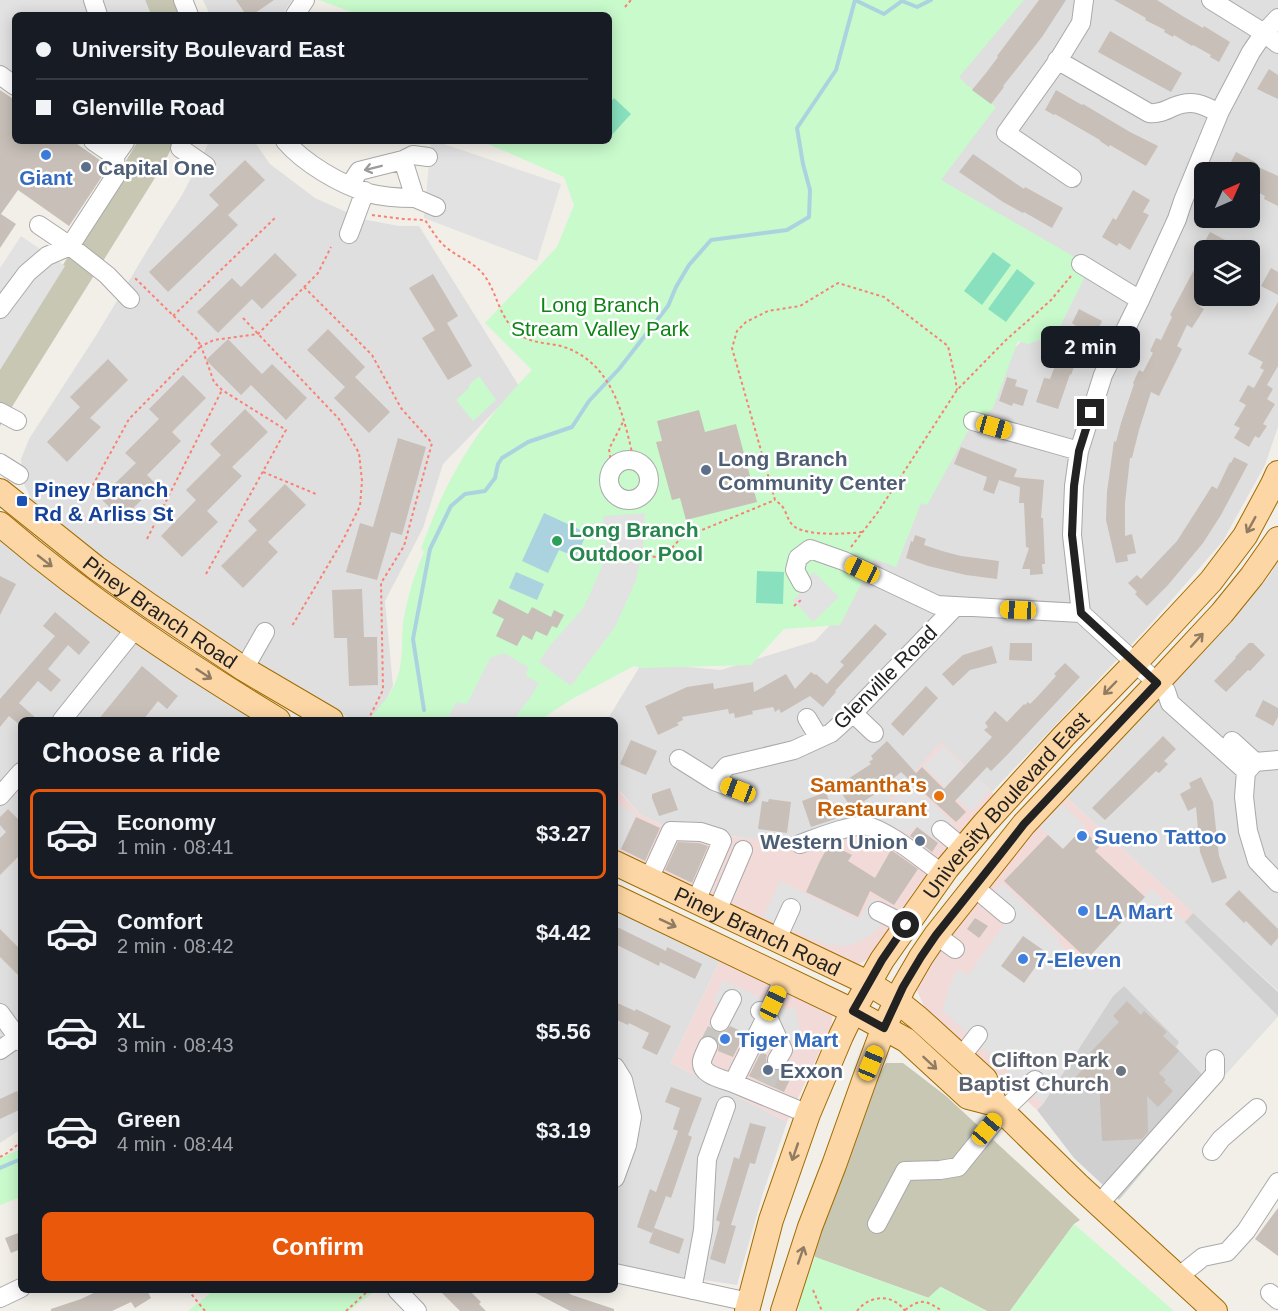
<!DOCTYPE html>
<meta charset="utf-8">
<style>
body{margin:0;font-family:Helvetica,sans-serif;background:#242831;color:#f1f3f6;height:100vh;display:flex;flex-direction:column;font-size:22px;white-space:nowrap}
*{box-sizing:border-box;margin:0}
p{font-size:20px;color:#9ea1a6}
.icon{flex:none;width:33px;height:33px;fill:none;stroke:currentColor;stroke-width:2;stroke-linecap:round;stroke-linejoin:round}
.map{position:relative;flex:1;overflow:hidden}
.drawer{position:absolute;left:18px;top:717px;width:600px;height:576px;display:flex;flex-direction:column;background:#171b24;border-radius:9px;box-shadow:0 3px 15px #0003}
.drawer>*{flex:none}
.top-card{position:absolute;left:12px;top:12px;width:600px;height:132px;border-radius:9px;box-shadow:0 3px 15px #0003;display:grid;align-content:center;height:132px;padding:0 24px;background:#171b24}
.needle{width:39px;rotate:45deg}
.tools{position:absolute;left:1194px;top:162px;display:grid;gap:12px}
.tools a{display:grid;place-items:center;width:66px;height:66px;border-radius:9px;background:#171b24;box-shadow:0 3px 15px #0003;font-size:30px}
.end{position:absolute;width:27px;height:27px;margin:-14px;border:8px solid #222;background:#fff;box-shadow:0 0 0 3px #fff}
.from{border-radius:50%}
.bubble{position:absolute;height:42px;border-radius:9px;background:#171b24;box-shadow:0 3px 15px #0003;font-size:20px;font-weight:700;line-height:42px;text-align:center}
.car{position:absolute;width:18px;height:36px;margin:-18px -9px;border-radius:8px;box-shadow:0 0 4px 2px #0007;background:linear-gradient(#f5c518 24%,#345 0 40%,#f5c518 0 76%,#345 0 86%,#f5c518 0)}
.top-card b{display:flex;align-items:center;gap:21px;height:57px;font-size:22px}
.top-card b+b{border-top:2px solid #363941}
.top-card i{width:15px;height:15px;background:#f1f3f6}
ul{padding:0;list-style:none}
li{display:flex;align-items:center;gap:18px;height:90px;margin:0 12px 9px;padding:0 12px;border:3px solid transparent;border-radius:9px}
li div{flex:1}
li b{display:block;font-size:22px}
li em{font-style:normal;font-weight:700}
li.current{border-color:#ea580c}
li>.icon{width:54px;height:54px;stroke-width:1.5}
h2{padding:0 24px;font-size:27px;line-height:72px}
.primary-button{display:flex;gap:12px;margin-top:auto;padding:12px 24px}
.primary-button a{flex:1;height:69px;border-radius:9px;background:#ea580c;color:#fff;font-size:24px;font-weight:700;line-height:69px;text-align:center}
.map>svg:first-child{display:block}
.residential{fill:#e0dfdf;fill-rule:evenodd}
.commercial{fill:#f2dad9}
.religious{fill:#d0d0d0}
.construction{fill:#c7c7b4}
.park{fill:#c8facc}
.pitch{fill:#88e0be}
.parking{fill:#e2e2e2}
.water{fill:#aad3df}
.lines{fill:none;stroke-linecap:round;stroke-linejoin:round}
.stream{stroke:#aad3df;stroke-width:4}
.building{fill:#c7bfb8}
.minor-tunnel{stroke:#c8c6c1;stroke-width:18;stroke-dasharray:18 9;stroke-linecap:butt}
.minor-casing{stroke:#a9a9a9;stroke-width:20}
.major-casing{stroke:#a06b00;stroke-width:26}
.path{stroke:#fa8072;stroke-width:2;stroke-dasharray:3 3;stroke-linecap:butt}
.minor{stroke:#fff;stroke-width:18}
.major{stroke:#fcd6a4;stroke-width:24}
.oneway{stroke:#9c9c9c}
.oneway2{stroke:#8f7c63}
.route{stroke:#222;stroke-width:8}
.shop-dot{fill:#3f7fe0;stroke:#fff;stroke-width:2}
.service-dot{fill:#5c6f8a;stroke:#fff;stroke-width:2}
.transit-dot{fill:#1a4fb4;stroke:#fff;stroke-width:2}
.leisure-dot{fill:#2e9e5b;stroke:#fff;stroke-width:2}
.food-dot{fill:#e8710a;stroke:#fff;stroke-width:2}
.worship-dot{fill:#6b7280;stroke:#fff;stroke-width:2}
.labels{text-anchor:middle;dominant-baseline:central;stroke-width:5;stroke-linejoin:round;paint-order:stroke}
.service-label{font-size:21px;font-weight:bold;fill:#4e5e75;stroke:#fff;text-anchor:start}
.shop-label{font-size:21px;font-weight:bold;fill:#366cbe;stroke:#fff;text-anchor:start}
.park-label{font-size:21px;fill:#0c8416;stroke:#fff}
.transit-label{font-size:21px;font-weight:bold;fill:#164399;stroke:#fff;text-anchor:start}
.leisure-label{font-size:21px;font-weight:bold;fill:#27864d;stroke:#fff;text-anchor:start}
.street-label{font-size:21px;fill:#222;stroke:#fff}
.food-label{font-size:21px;font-weight:bold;fill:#c56008;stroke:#fff;text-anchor:end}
.worship-label{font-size:21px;font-weight:bold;fill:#5b616d;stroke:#fff;text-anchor:end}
</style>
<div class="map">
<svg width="1278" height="1311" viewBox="0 0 1278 1311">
<rect width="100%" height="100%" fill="#f2efe9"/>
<path class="residential" d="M203,0H292L282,15H210Z
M1016,0H1278V427L1265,465L1223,541L1149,626L992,792L941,743L876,816L803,838L752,839L667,827L639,814L621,792L615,791V720H607L642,663L721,670L815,641L849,605L872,559L965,402L1053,307L895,157ZM1204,172H1250V218H1204ZM1204,250H1250V296H1204Z
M209,141H254L270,164L315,198L362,219L399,226H419L519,386L443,464L423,528L385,601L393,686L376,720H353L334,710L274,674L162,602L36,509L23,482L21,459L29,439L97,334L162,226L182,195L203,155Z
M0,541L44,575L261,720H21V1129L0,1143Z
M1278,561V991L1066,797L1198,658L1270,575Z
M615,903L723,954L671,1063L787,1122L763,1193L737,1285L615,1267Z"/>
<path class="commercial" d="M941,742L994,794L946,850L912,894L871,957L856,966L615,856V791L620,792L639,814L667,827L752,839L803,838L876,816Z
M1066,797L1193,913L1124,986L1043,1104L1037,1110L925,1009L917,990L957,922L1027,835Z
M725,950L833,1013L831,1027L787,1122L671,1063Z"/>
<path class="religious" d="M1193,913L1278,992V1016L1214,1087L1119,1200L1074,1158L1037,1110L1043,1104L1113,996L1124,986Z"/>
<path class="construction" d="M145,0H174L181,15H151Z
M138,141H175L163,165L0,426V369Z
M886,1063H903L946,1096L1080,1220L1074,1224L1010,1311H987L941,1287L929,1298L815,1257L812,1245L867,1096Z"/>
<path class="park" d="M319,0H1024L959,77L967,85L996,107L941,180L1071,255L1089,268L1057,333L1028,344L1018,341L993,408L968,431L927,505L921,503L896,567L874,559L840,625L784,629L751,665L642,668L634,666L572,699L540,720H370C373,714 377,711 381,705C388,697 394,688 397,678C404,660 401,641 403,623C407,598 414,575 424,552L421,548C428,531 434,514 442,497C464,450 495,407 532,370L485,323L557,247L574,205L564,177L481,141H609V15H359Z
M479,376L496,400L473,421L456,400L469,388V385Z
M21,1149V1197L0,1205V1158Z
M1074,1224L1174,1311H1010Z
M815,1257L928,1298L940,1287L987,1311H798L801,1293Z
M214,1290H376L349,1311H188Z"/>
<path class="pitch" d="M614,98L631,114L609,138V104Z
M993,252L1011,265L982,305L964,291Z
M1017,269L1035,283L1006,322L988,309Z
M757,571L784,572L783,604L756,603Z"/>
<path class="parking" d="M0,0H145L151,15H15V76L0,65Z
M431,141H435L561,184L537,261L424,218Z
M21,236L65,266L0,370V268Z
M645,513L643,547L636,580L615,627L571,686L539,662L549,647L584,607L601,569L606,542L603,516Z
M814,572L839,597L813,622L793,600L800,593L798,587Z
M504,653L528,667L526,676L539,683L530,698L513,720H447L456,702L467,704L490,658Z
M943,746L964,767L945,787L924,766Z
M977,778L990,791L971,811L957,799Z
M909,782L952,822L939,842L916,826L909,835L901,829L895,835L876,820Z
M615,802L636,814L621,849L615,847Z
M1061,804L1085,826L1063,849L1040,827Z
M780,881L859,920L871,898L891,908L882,924L872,934L859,942L846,946L827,945L763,917Z
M1002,883L1060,939L1058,942L1082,964L1152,889L1278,1016L1214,1087L1176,1047L1179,1042L1124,986L1113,996L1043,1104L942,1010L950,985L958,969L968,975L1007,920L985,904Z
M723,980L785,1009L795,1008L802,1038L792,1041L787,1053L717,1020L723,1006L713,1002Z"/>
<path class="water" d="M544,513L587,533L576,557L559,550L548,573L522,561Z
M516,572L544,584L537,600L509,588Z"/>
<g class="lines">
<path class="stream" d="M424,710L413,639L430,549L451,506L465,494L485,491L495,478L498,464L502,458L528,442L572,427L589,401L619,369L668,306L676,287L689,265L711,240L787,230L809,217L810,190L803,164L797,128L836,70L855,0L884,14L902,1L917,7L931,0
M0,1168L21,1159"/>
</g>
<path class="building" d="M236,0H274L252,15H246Z
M1039,0H1066L1042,37L1003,86L1004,87L991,104L972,90L986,73L998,57L997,56Z
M1114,0H1157L1184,17L1203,28L1204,26L1230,42L1219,62L1210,57L1211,55L1193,45L1192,46L1174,35L1173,37L1164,32L1165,30L1145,20L1146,18Z
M1110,31L1182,73L1171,92L1098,52Z
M1269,69L1278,75V99L1257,89Z
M0,90L15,100V141H73L104,163L105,172L69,226L18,190L1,214L16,224L0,248Z
M1056,90L1082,105L1083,104L1130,132L1158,146L1146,166L1110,145L1109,147L1100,141V140L1055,114L1054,115L1045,110Z
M1236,152L1257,163L1256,166L1278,176V206L1264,199L1265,196L1250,188V172H1226Z
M973,154L1024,189L1025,187L1063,208L1052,228L1024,212L1023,213L1003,202L959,172Z
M245,160L265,180L228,215L238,225L168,292L149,272L219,205L209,195Z
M1133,190L1150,200L1143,212L1149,215L1130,250L1119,243L1117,246L1102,237L1113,218L1116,220Z
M1210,232L1227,241L1222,250H1200Z
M1204,251V296L1199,306L1204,309L1192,328L1187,325L1177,346L1182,349L1159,396L1151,392L1139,430L1132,458H1130L1125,503V536L1132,534L1136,553L1127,555L1128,561L1116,563L1106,520L1107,492L1114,441L1116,442L1121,423L1134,384L1133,383L1139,370L1143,372L1153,353L1150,351L1156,338L1161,340L1172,317L1170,315Z
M275,253L297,275L262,309L252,299L218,333L197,312L232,278L241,287Z
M1271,268L1278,272V295L1261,286Z
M433,274L458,316L447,323L472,366L448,380L422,338L435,330L409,288Z
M1278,302V366L1267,385L1273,389L1267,399L1275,404L1263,424L1267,426L1259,438L1255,436L1249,447L1234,438L1240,428L1234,425L1246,405L1239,401L1248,385L1254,388L1264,370L1260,368L1263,362L1248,354Z
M1079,309L1102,321L1096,334L1091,332L1075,364L1071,375L1070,374L1058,409L1036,402L1044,378L1050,379L1062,348L1063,349L1076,326L1072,323Z
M328,329L365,367L355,377L390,412L369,433L334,398L345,387L307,350Z
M228,339L262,374L272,364L307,398L286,420L251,385L241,395L206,360Z
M108,359L128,380L90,418L101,427L67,462L47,442L80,407L70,397Z
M183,375L206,398L172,432L181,441L147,475L157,485L122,519L100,498L136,463L125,453L159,419L149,409Z
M1007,377L1017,380L1015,386L1028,390L1023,406L1013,403L1012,406L999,401Z
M245,409L268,432L232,467L242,476L207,511L218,522L182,557L161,536L196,500L186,490L221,455L210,444Z
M699,410L705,432L736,424L757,502L686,520L680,498L672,500L656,442L662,441L657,421Z
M398,438L426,447L402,535L391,532L377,580L346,572L360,523L373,527Z
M961,447L1017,469L1014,477L1044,480L1041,518H1043L1045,564H1042L1043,574L1030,575V569H1022L1029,548L1026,547L1024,503H1019L1020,487L999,480L994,494L983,490L987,477L954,464Z
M1234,457L1248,464L1221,515L1203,543L1168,585L1147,606L1135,594L1137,592L1128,583L1137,575L1141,579L1177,541L1212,486L1217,489L1230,462L1231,463Z
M285,484L306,505L268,542L278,552L243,588L221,566L257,530L248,521Z
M915,535L926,539L924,545L942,551L961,556L999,561L997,579L966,575L928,566L906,558L911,541L913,542Z
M0,576L16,584L0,615Z
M362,589L364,637H377L378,685L349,686L347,638H334L332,590Z
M499,599L528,614L532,607L551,617L554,610L564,615L557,628L552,626L547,636L536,631L532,640L523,635L517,646L496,636L504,619L492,613Z
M55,612L90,642L79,655L68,645L48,669L61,680L51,692L38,681L19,703L38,720H21V726L9,716L0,727V699L55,636L43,626Z
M875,624L887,634L835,691L836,692L823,707L810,696L781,713L779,709L775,712L773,707L752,711L753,714L735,718L734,713L729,714L728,709L682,717L683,720L677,723L679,725L658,735L645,706L687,687L713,683L714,689L753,682L754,692L786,674L795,689L811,672L815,675L816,674L827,684L844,665L840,662Z
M1010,643H1032V661L1009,660Z
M1249,643H1253L1265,655L1250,671L1248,670L1226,692L1214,681L1236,658L1235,657Z
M992,646L997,663L970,670L953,686L942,674L963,655Z
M1065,663L1080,677L1009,753L991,771L987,767L955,801L966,812L956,822L901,772L875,794L852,809L837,786L871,764L869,762L873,759L871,756L887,741L916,773L922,767L944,789L992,737L984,730L988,727L985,723L995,711L1007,722L1024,704L1025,705L1028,702L1030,704L1038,696L1056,676L1054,674Z
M142,666L178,696L167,709L158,701L143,720H98Z
M926,686L938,698L903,736L891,724Z
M1263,700L1278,708V717L1273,726L1255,716Z
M1163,736L1176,749L1164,761L1168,764L1159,773L1156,771L1105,820L1092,808Z
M631,740L657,751L646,775L620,764Z
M1201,777L1213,802L1219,856L1227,878L1212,883L1200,852L1196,807L1188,811L1180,794L1191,788L1189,783Z
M670,788L678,810L659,816L652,798V794Z
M826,792L835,819L811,827L802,801Z
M769,799L791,802L787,833L758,829L762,801L768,802Z
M8,809L21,822V854L0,875V838L6,832L0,825V817Z
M636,817L660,828L645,861L621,849Z
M917,827L938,843L932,852L910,836Z
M1082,829L1100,846L1095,851L1145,897L1087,959L1004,881L1048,835L1063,849Z
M678,842L699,843L708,846L692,883L665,870Z
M836,843L841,847L840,849L852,855L848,861L875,878L891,850L918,869L894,905L870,891L858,917L806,892L820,861L829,845Z
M1239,890L1278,929V938L1271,946L1246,921L1244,923L1225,904Z
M975,918L988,926L979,938L967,929Z
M615,926L666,951L667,947L702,964L695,979L660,962L659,966L615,944Z
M0,929L21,950V978L0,957Z
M1023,936L1046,952L1024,983L1001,966Z
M1127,1001L1141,1015L1144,1011L1167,1032L1163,1036L1179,1051L1159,1073L1166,1080L1164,1082L1173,1091L1158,1107L1147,1096L1148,1132L1142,1139L1102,1141L1099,1078L1087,1091L1074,1079L1083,1069L1081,1067L1090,1057L1088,1055L1119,1022L1113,1016Z
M615,1002L635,1011L636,1009L671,1026L657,1055L642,1048L649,1033L629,1023L628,1025L615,1019Z
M730,1026L745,1033L733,1057L718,1051L719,1045L717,1040L713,1036L708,1035L711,1029L715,1032L721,1033L726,1031Z
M761,1052L767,1055L766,1059L767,1065L772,1070L776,1071L782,1070L787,1065L795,1069L784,1092L749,1076Z
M671,1087L702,1098L688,1135L692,1137L671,1198L666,1196L654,1228L684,1239L679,1254L649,1243L654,1229L652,1233L637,1227L650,1189L656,1192L678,1131L673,1129L680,1108L665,1102Z
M17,1091L21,1099V1109L0,1119V1099Z
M750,1123L766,1127L755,1164L750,1163L731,1225L736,1226L725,1264L710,1259L720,1222L716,1220L734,1157L739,1159Z
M1278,1208V1256L1255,1239Z
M21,1232V1249L11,1253L5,1238Z
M100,1290H147L151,1298L135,1308L131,1302L112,1311H51V1309L81,1299Z
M439,1290H469L481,1302L479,1304L486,1311H460Z
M530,1290H563L572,1295L614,1309V1311H570Z"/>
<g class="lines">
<path class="minor-tunnel" d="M708,1046L720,1022
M766,1084L777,1060"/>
<g class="minor-casing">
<path id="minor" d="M93,0L98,15
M183,0L189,15
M1211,0L1264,33L1278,44
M295,15L305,0
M1057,60L1149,113C1158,114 1165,111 1173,107C1192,99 1202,104 1219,113
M0,75L15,86
M93,141L115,156
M285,141C305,164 340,184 368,193C383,197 399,198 415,198
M180,148L206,166
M403,160L415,198L436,207
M1072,178L1006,133L1059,59L1081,23L1084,0
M350,185L359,171L403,160L413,155L428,157
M39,225L70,246L107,275L130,299
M349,234L365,191
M1081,264L1140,300
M0,309L27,273L47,256L70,246L116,175L115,156L125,142L124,141
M0,412L17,421
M973,421L1079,451
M609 480a20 20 0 1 1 40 0a20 20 0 1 1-40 0Z
M0,463L19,475
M802,583L795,570L798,558L810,549L844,561L937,605L1081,613L1166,691L1170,703L1246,771
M1081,613L1072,535L1074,486L1079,451L1103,375L1140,300L1177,219L1183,201L1220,111L1251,52L1264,33L1278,18
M244,669L265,632
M853,713L874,733
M807,718L819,738
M62,720L135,629
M1232,741L1255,762
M679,759L714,781L738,790
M1248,770L1255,762L1278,760
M1246,771L1244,797L1248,831L1257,861L1278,883
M714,781L727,766L794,750L831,733L853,713L955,607
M0,796L21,772
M941,830L964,849
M800,844C814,839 853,823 867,826C888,830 925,862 943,874
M649,879L671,831L701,832L720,838L722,841L696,901
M974,887L1006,914
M717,911L743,850
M878,911L906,925
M936,935L955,949
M777,939L791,908
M784,978L767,1015L733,1083L808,1114
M760,1011L767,1015L783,1050L777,1060
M0,1013L21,1042
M720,1022L732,999
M708,1046C706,1051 703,1056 702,1061C700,1075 723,1079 733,1083
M0,1050L21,1035
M961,1057L978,1035
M615,1067L623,1080L632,1117L627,1145L615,1178
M615,1100L619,1112L615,1141
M1212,1151L1221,1139L1257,1108
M1099,1204L1215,1074V1059
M877,1224L905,1171L940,1170L958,1167L1003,1111L1035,1080
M615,1273L749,1302
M1178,1277L1203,1257L1227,1252L1246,1231L1278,1182
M397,1290L417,1311
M692,1290L703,1230L707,1159L726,1106
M1270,1293L1278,1300
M0,1298L21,1288"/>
</g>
<g class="major-casing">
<g id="major">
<path id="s1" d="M0,491L95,567L150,606L244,669L331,720"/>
<path d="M0,524C86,598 181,661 278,720"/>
<path id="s2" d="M615,863L868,983L897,1001L918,1018L985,1079L995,1104L1078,1185L1215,1311"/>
<path d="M615,897L853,1011L906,1040L968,1097L995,1104"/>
<path id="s3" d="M747,1311L771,1220L808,1114L841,1036L853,1011L882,960L947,868L985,823L1064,736L1135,663L1211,581L1245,536L1273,484L1278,473"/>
<path d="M783,1311L810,1227L834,1165L865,1078L884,1027L903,988L921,957L936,935L1024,824L1157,683L1222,613L1252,576L1278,539"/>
</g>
</g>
<path class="path" d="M625,7L631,0
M372,215L403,219L425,220C432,230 437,240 447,248C459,258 474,262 484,275C498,294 498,317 519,334C533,345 551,342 567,348C614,366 624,418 634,461
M304,287L372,355L401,408L432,443L404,546L381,583L383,690L368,720
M173,316L276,217
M243,318L339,419L359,453L362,481L360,506L343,540L292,626
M612,470L609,449L623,422
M263,472L316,494
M87,496L129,419L201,346L196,338L135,278
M862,532C846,534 808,536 795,527C789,523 788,517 785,511C783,506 779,503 775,500L732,348L737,331L746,322L768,311L800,306L838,283L884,297L948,346L955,377L957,390
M147,539L222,390
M851,547L878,512L957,390L1005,341L1051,300L1071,276
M623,552L663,558L680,539L775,500
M206,574L286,430L222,390L214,382L201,346L214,340L258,334L318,273L331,247
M794,606L801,600
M0,1157L7,1153L21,1142
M188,1290L205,1311
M813,1290L822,1311
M905,1310C921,1298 926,1300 942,1311
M346,1311L369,1290
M857,1311C869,1295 893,1293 905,1311"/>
<use href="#minor" class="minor"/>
<use href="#major" class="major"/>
</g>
<defs><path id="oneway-shaft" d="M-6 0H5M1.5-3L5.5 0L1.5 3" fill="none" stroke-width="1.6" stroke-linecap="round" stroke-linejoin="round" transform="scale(1.5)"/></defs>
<use class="oneway" href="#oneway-shaft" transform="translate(373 168) rotate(166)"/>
<g class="oneway2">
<use href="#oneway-shaft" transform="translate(1251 525) rotate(119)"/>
<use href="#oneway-shaft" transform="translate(45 561) rotate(38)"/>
<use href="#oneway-shaft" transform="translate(1197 640) rotate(-48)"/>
<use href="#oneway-shaft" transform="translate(204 674) rotate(33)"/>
<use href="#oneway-shaft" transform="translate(1110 688) rotate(134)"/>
<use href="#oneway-shaft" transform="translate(668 923) rotate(25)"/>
<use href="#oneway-shaft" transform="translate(930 1063) rotate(43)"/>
<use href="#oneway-shaft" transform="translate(795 1152) rotate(109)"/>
<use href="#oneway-shaft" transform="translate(801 1255) rotate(-71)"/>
</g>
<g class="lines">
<path class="route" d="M906,925L882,960L853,1011L884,1028L903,987L921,957L936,935L999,856L1024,824L1157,683L1081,613L1072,535L1074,486L1079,451L1091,413"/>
</g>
<g class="shop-dot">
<circle cx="46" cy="155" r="6"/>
<circle cx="1082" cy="836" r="6"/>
<circle cx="1083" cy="911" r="6"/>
<circle cx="1023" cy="959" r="6"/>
<circle cx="725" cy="1039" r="6"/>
</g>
<g class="service-dot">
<circle cx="86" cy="167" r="6"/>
<circle cx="706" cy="470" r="6"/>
<circle cx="920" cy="841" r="6"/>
<circle cx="768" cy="1070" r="6"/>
</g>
<rect class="transit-dot" x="16" y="495" width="12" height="12" rx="3"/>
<circle class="leisure-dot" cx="557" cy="541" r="6"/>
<circle class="food-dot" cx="939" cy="796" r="6"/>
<circle class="worship-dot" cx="1121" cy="1071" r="6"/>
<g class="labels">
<g class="service-label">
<text x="98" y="167">Capital One</text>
<text x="718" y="458">Long Branch<tspan x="718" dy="24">Community Center</tspan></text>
<text x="908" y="841" text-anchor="end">Western Union</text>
<text x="780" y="1070">Exxon</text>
</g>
<g class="shop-label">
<text x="46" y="177" text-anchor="middle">Giant</text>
<text x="1094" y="836">Sueno Tattoo</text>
<text x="1095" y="911">LA Mart</text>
<text x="1035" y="959">7-Eleven</text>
<text x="737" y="1039">Tiger Mart</text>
</g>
<g class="park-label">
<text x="600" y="304">Long Branch<tspan x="600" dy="24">Stream Valley Park</tspan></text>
</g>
<g class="transit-label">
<text x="34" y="489">Piney Branch<tspan x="34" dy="24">Rd &amp; Arliss St</tspan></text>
</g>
<g class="leisure-label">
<text x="569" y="529">Long Branch<tspan x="569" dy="24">Outdoor Pool</tspan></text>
</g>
<g class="street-label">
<text stroke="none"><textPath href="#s1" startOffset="201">Piney Branch Road</textPath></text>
<text transform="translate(885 677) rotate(-45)">Glenville Road</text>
<text stroke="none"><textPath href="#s3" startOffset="576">University Boulevard East</textPath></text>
<text stroke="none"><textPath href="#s2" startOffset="158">Piney Branch Road</textPath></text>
</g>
<g class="food-label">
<text x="927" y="784">Samantha's<tspan x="927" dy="24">Restaurant</tspan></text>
</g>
<g class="worship-label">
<text x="1109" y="1059">Clifton Park<tspan x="1109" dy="24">Baptist Church</tspan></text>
</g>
</g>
</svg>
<div class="tools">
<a><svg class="needle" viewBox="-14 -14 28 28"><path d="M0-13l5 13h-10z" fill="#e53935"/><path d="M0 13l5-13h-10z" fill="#9ea1a6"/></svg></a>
<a><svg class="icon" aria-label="layers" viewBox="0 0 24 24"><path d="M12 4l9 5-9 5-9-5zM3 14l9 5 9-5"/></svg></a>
</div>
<i class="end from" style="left:906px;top:925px"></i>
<i class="end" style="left:1091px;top:413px"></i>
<div class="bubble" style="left:1041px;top:326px;width:99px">2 min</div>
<i class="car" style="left:994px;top:427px;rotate:106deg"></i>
<i class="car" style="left:862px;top:570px;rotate:295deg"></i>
<i class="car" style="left:1018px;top:610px;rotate:273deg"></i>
<i class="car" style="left:738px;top:790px;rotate:291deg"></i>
<i class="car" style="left:773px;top:1003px;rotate:25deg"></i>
<i class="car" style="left:871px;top:1063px;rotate:22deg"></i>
<i class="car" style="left:987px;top:1129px;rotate:40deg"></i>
<div class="top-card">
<b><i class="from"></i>University Boulevard East</b>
<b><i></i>Glenville Road</b>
</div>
<section class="drawer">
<h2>Choose a ride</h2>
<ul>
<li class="current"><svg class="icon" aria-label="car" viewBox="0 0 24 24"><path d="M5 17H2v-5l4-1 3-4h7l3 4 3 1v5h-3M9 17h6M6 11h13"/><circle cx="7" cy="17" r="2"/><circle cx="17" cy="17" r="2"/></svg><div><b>Economy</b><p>1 min · 08:41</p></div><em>$3.27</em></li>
<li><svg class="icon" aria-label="car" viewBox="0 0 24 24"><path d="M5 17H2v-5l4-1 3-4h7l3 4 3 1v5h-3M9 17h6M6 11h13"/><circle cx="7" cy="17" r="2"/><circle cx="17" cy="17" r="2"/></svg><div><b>Comfort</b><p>2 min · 08:42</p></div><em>$4.42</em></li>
<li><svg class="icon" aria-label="car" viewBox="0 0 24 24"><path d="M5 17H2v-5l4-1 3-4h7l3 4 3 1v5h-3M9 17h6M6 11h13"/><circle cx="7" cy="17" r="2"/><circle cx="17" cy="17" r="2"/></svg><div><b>XL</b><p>3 min · 08:43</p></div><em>$5.56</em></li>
<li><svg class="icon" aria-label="car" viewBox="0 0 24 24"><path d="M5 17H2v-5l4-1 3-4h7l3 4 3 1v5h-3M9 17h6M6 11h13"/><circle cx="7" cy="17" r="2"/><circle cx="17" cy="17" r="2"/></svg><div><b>Green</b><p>4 min · 08:44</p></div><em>$3.19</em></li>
</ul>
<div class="primary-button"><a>Confirm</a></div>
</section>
</div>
